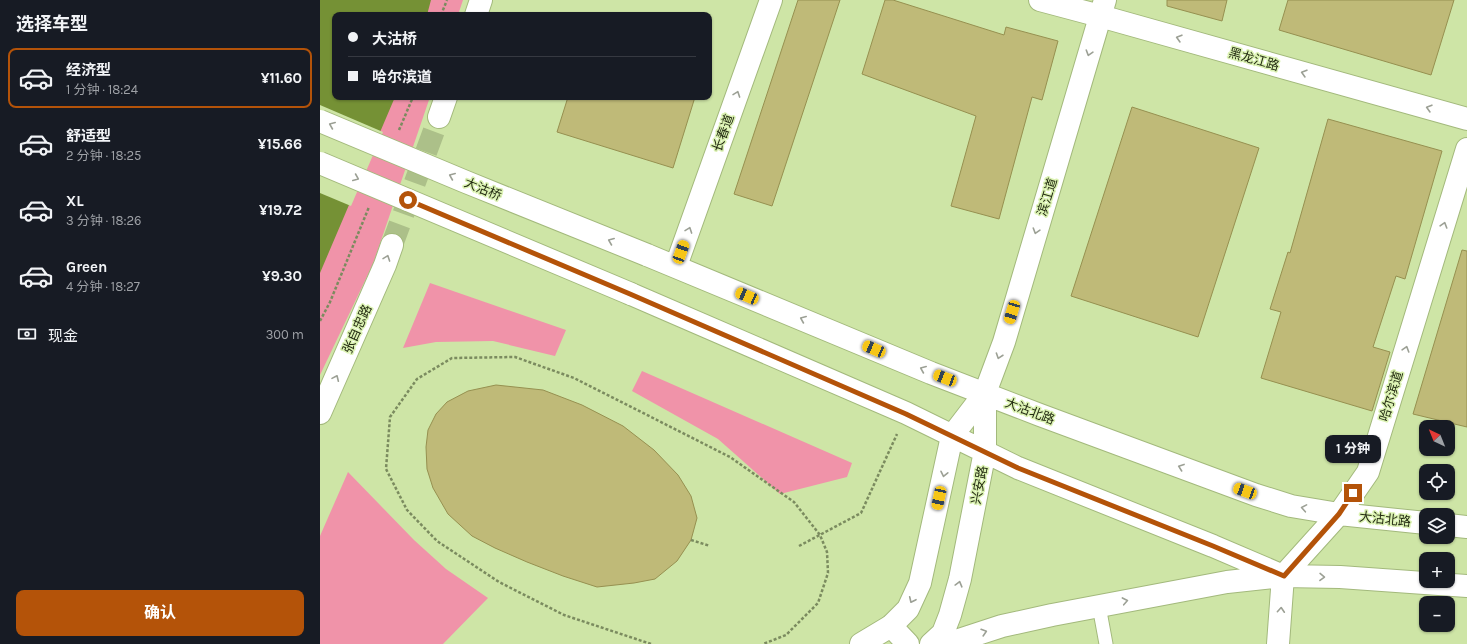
<!DOCTYPE html>
<html lang="zh">
<meta charset="utf-8">
<style>
body{margin:0;font-family:Karla,"Noto Sans SC",sans-serif;background:#242831;color:#f1f3f6;height:100vh;display:flex;flex-direction:column;font-size:15px;white-space:nowrap}
*{box-sizing:border-box;margin:0}
p{font-size:13px;color:#9ea1a6}
.icon{flex:none;width:22px;height:22px;fill:none;stroke:currentColor;stroke-width:2;stroke-linecap:round;stroke-linejoin:round}
.map{position:relative;flex:1;overflow:hidden}
.side{display:flex;flex-direction:column;background:#171b24;width:320px}
.side>*{flex:none}
.guide{position:absolute;left:12px;top:12px;width:380px;height:88px;border-radius:8px;box-shadow:0 1px 3px #0004;display:grid;align-content:center;height:88px;padding:0 16px;background:#171b24}
.needle{width:26px;rotate:317deg}
.fabs{position:absolute;left:1099px;top:420px;display:grid;gap:8px}
.fabs a{display:grid;place-items:center;width:36px;height:36px;border-radius:8px;background:#171b24;box-shadow:0 1px 3px #0004;font-size:20px}
.end{position:absolute;width:18px;height:18px;margin:-9px;border:5px solid #b45309;background:#fff;box-shadow:0 0 0 2px #fff}
.from{border-radius:50%}
.bubble{position:absolute;height:28px;border-radius:8px;background:#171b24;box-shadow:0 1px 3px #0004;font-size:13px;font-weight:700;line-height:28px;text-align:center}
.car{position:absolute;width:12px;height:24px;margin:-12px -6px;border-radius:5px;box-shadow:0 0 3px 1px #0007;background:linear-gradient(#f5c518 24%,#345 0 40%,#f5c518 0 76%,#345 0 86%,#f5c518 0)}
.guide b{display:flex;align-items:center;gap:14px;height:38px;font-size:15px}
.guide b+b{border-top:1px solid #363941}
.guide i{width:10px;height:10px;background:#f1f3f6}
ul{padding:0;list-style:none}
li{display:flex;align-items:center;gap:12px;height:60px;margin:0 8px 6px;padding:0 8px;border:2px solid transparent;border-radius:8px}
li div{flex:1}
li b{display:block;font-size:15px}
li em{font-style:normal;font-weight:700}
li.active{border-color:#b45309}
li>.icon{width:36px;height:36px;stroke-width:1.5}
h2{padding:0 16px;font-size:18px;line-height:48px}
.pay{display:flex;align-items:center;gap:10px;height:44px;padding:0 16px;font-size:15px}
.pay p{margin-inline-start:auto}
.button{display:flex;gap:8px;margin-top:auto;padding:8px 16px}
.button a{flex:1;height:46px;border-radius:8px;background:#b45309;color:#fff;font-size:16px;font-weight:700;line-height:46px;text-align:center}
main{display:flex;flex:1;min-height:0}
.map>svg:first-child{display:block}
.green{fill:#f093a9}
.water{fill:#759135}
.pier{fill:#cee5a6}
.building{fill:#bfba78;stroke:#969050}
.lines{fill:none;stroke-linecap:round;stroke-linejoin:round}
.secondary-tunnel{stroke:#acc089;stroke-width:22;stroke-dasharray:22 11;stroke-linecap:butt}
.lane-casing{stroke:#a3b97c;stroke-width:15}
.street-casing{stroke:#a3b97c;stroke-width:24}
.secondary-casing{stroke:#a3b97c;stroke-width:24}
.path{stroke:#7b8b5f;stroke-width:2.5;stroke-dasharray:3 2;stroke-linecap:butt}
.lane{stroke:#fff;stroke-width:13}
.street{stroke:#fff;stroke-width:22}
.secondary{stroke:#fff;stroke-width:22}
.secondary-bridge-casing{stroke:#a3b97c;stroke-width:24;stroke-linecap:butt}
.secondary-bridge{stroke:#fff;stroke-width:22}
.oneway{stroke:#9ca095}
.route{stroke:#b45309;stroke-width:5}
.labels{text-anchor:middle;dominant-baseline:central;stroke-width:3;stroke-linejoin:round;paint-order:stroke}
.street-label{font-size:13px;fill:#242c13;stroke:#dbf2b2}
</style>
<main>
<section class="side">
<h2>选择车型</h2>
<ul>
<li class="active"><svg class="icon" aria-label="car" viewBox="0 0 24 24"><path d="M5 17H2v-5l4-1 3-4h7l3 4 3 1v5h-3M9 17h6M6 11h13"/><circle cx="7" cy="17" r="2"/><circle cx="17" cy="17" r="2"/></svg><div><b>经济型</b><p>1 分钟 · 18:24</p></div><em>¥11.60</em></li>
<li><svg class="icon" aria-label="car" viewBox="0 0 24 24"><path d="M5 17H2v-5l4-1 3-4h7l3 4 3 1v5h-3M9 17h6M6 11h13"/><circle cx="7" cy="17" r="2"/><circle cx="17" cy="17" r="2"/></svg><div><b>舒适型</b><p>2 分钟 · 18:25</p></div><em>¥15.66</em></li>
<li><svg class="icon" aria-label="car" viewBox="0 0 24 24"><path d="M5 17H2v-5l4-1 3-4h7l3 4 3 1v5h-3M9 17h6M6 11h13"/><circle cx="7" cy="17" r="2"/><circle cx="17" cy="17" r="2"/></svg><div><b>XL</b><p>3 分钟 · 18:26</p></div><em>¥19.72</em></li>
<li><svg class="icon" aria-label="car" viewBox="0 0 24 24"><path d="M5 17H2v-5l4-1 3-4h7l3 4 3 1v5h-3M9 17h6M6 11h13"/><circle cx="7" cy="17" r="2"/><circle cx="17" cy="17" r="2"/></svg><div><b>Green</b><p>4 分钟 · 18:27</p></div><em>¥9.30</em></li>
</ul>
<div class="pay"><svg class="icon" aria-label="cash" viewBox="0 0 24 24"><path d="M3 7h18v10H3z"/><circle cx="12" cy="12" r="2"/></svg>现金<p>300 m</p></div>
<div class="button"><a>确认</a></div>
</section>
<div class="map">
<svg width="1147" height="644" viewBox="0 0 1147 644">
<rect width="100%" height="100%" fill="#cee5a6"/>
<path class="green" d="M0,0H143L138,15H15V97H110L53,264L0,375Z
M110,283L246,330L235,356L173,341L116,342L83,348Z
M322,371L532,463L527,477L460,494L398,439L312,391Z
M28,472L94,540L126,569L168,598L123,644H0V536Z"/>
<path class="water" d="M0,0H111L107,15H15V97H75L0,273Z"/>
<path class="pier" d="M0,105L63,132L31,206L0,193Z"/>
<path class="building" d="M478,0H520L452,206L414,194Z
M565,0H573L684,35L686,27L738,41L722,100L712,97L679,219L631,206L656,116L542,74Z
M847,0H907L902,21L847,6Z
M968,0H1134L1111,75L959,30Z
M248,97H375L353,168L237,132Z
M812,107L939,148L878,337L751,296Z
M1008,119L1122,151L1085,279L1076,276L1053,347L1070,352L1052,411L941,378L961,312L950,309L968,252L970,253Z
M1142,250L1147,251V427L1093,414Z
M176,385L223,390L262,405L303,426L334,450L358,475L371,496L377,518L371,540L357,561L335,579L314,583L277,587L243,576L207,562L175,548L152,536L128,514L113,488L107,469L106,447L108,430L116,414L127,402L148,391Z"/>
<g class="lines">
<path class="secondary-tunnel" d="M72,245L119,117"/>
<g class="lane-casing">
<path id="lane" d="M779,606L786,644"/>
</g>
<g class="street-casing">
<path id="street" d="M720,0L780,16L1147,119
M356,266L451,0
M571,626L588,644"/>
</g>
<g class="secondary-casing">
<path id="secondary" d="M156,15L161,0
M119,117L126,97
M327,255L611,373L720,415L936,495L971,506L1019,514L1106,523
M311,294L586,413L698,468L893,546L963,576
M0,413L65,265L72,245
M1128,525L1147,527
M541,644L571,626L588,609L600,583L632,436L665,393L684,342L785,0
M611,644L623,633L630,615L640,579L665,451V393
M627,644L682,626L732,615L907,582L963,576L1020,577L1147,586
M958,644L963,576L1019,514L1048,472L1147,149"/>
</g>
<path class="path" d="M121,15L127,0
M79,130L93,97
M0,321L10,302L49,207
M371,540L390,546
M479,546L541,513L577,434
M331,644L244,615L179,582L117,541L87,510L66,469L70,417L97,379L132,358L195,357L254,378L410,457L474,502L500,535L507,552L508,573L498,603L466,635L443,644"/>
<use href="#lane" class="lane"/>
<use href="#street" class="street"/>
<use href="#secondary" class="secondary"/>
<g class="secondary-bridge-casing">
<path id="secondary-bridge" d="M0,121L146,182L327,255
M0,163L311,294"/>
</g>
<use href="#secondary-bridge" class="secondary-bridge"/>
</g>
<defs><path id="oneway-chevron" d="M-2-3.5L2.5 0L-2 3.5" fill="none" stroke-width="1.6" stroke-linecap="round" stroke-linejoin="round"/></defs>
<g class="oneway">
<use href="#oneway-chevron" transform="translate(859 38) rotate(-164)"/>
<use href="#oneway-chevron" transform="translate(769 53) rotate(107)"/>
<use href="#oneway-chevron" transform="translate(984 73) rotate(-164)"/>
<use href="#oneway-chevron" transform="translate(417 94) rotate(-70)"/>
<use href="#oneway-chevron" transform="translate(1109 108) rotate(-164)"/>
<use href="#oneway-chevron" transform="translate(12 125) rotate(-157)"/>
<use href="#oneway-chevron" transform="translate(132 176) rotate(-157)"/>
<use href="#oneway-chevron" transform="translate(36 178) rotate(23)"/>
<use href="#oneway-chevron" transform="translate(1124 225) rotate(-73)"/>
<use href="#oneway-chevron" transform="translate(369 230) rotate(-70)"/>
<use href="#oneway-chevron" transform="translate(716 231) rotate(107)"/>
<use href="#oneway-chevron" transform="translate(291 241) rotate(-158)"/>
<use href="#oneway-chevron" transform="translate(67 258) rotate(-70)"/>
<use href="#oneway-chevron" transform="translate(483 319) rotate(-157)"/>
<use href="#oneway-chevron" transform="translate(1086 349) rotate(-73)"/>
<use href="#oneway-chevron" transform="translate(679 356) rotate(109)"/>
<use href="#oneway-chevron" transform="translate(603 369) rotate(-157)"/>
<use href="#oneway-chevron" transform="translate(16 378) rotate(-66)"/>
<use href="#oneway-chevron" transform="translate(861 467) rotate(-160)"/>
<use href="#oneway-chevron" transform="translate(624 474) rotate(102)"/>
<use href="#oneway-chevron" transform="translate(984 508) rotate(-170)"/>
<use href="#oneway-chevron" transform="translate(1002 577) rotate(1)"/>
<use href="#oneway-chevron" transform="translate(639 584) rotate(-75)"/>
<use href="#oneway-chevron" transform="translate(592 600) rotate(115)"/>
<use href="#oneway-chevron" transform="translate(805 601) rotate(-11)"/>
<use href="#oneway-chevron" transform="translate(961 610) rotate(-86)"/>
<use href="#oneway-chevron" transform="translate(664 632) rotate(-17)"/>
</g>
<g class="lines">
<path class="route" d="M88,200L310,294L586,414L698,468L893,546L964,576L1019,514L1033,493"/>
</g>
<g class="labels">
<g class="street-label">
<text transform="translate(934 59) rotate(16)">黑龙江路</text>
<text transform="translate(403 133) rotate(-70)">长春道</text>
<text transform="translate(163 189) rotate(22)">大沽桥</text>
<text transform="translate(727 197) rotate(-73)">滨江道</text>
<text transform="translate(37 329) rotate(-66)">张自忠路</text>
<text transform="translate(1071 396) rotate(-73)">哈尔滨道</text>
<text transform="translate(710 411) rotate(21)">大沽北路</text>
<text transform="translate(659 485) rotate(-79)">兴安路</text>
<text transform="translate(1065 519) rotate(6)">大沽北路</text>
</g>
</g>
</svg>
<div class="fabs">
<a><svg class="needle" viewBox="-14 -14 28 28"><path d="M0-13l5 13h-10z" fill="#e53935"/><path d="M0 13l5-13h-10z" fill="#9ea1a6"/></svg></a>
<a><svg class="icon" aria-label="locate" viewBox="0 0 24 24"><circle cx="12" cy="12" r="6"/><path d="M12 2v4M12 18v4M2 12h4M18 12h4"/></svg></a>
<a><svg class="icon" aria-label="layers" viewBox="0 0 24 24"><path d="M12 4l9 5-9 5-9-5zM3 14l9 5 9-5"/></svg></a>
<a>+</a>
<a>−</a>
</div>
<i class="end from" style="left:88px;top:200px"></i>
<i class="end" style="left:1033px;top:493px"></i>
<div class="bubble" style="left:1005px;top:435px;width:56px">1 分钟</div>
<i class="car" style="left:361px;top:252px;rotate:20deg"></i>
<i class="car" style="left:427px;top:296px;rotate:293deg"></i>
<i class="car" style="left:692px;top:312px;rotate:197deg"></i>
<i class="car" style="left:554px;top:349px;rotate:293deg"></i>
<i class="car" style="left:625px;top:378px;rotate:291deg"></i>
<i class="car" style="left:925px;top:491px;rotate:290deg"></i>
<i class="car" style="left:619px;top:498px;rotate:192deg"></i>
<div class="guide">
<b><i class="from"></i>大沽桥</b>
<b><i></i>哈尔滨道</b>
</div>
</div>
</main>
